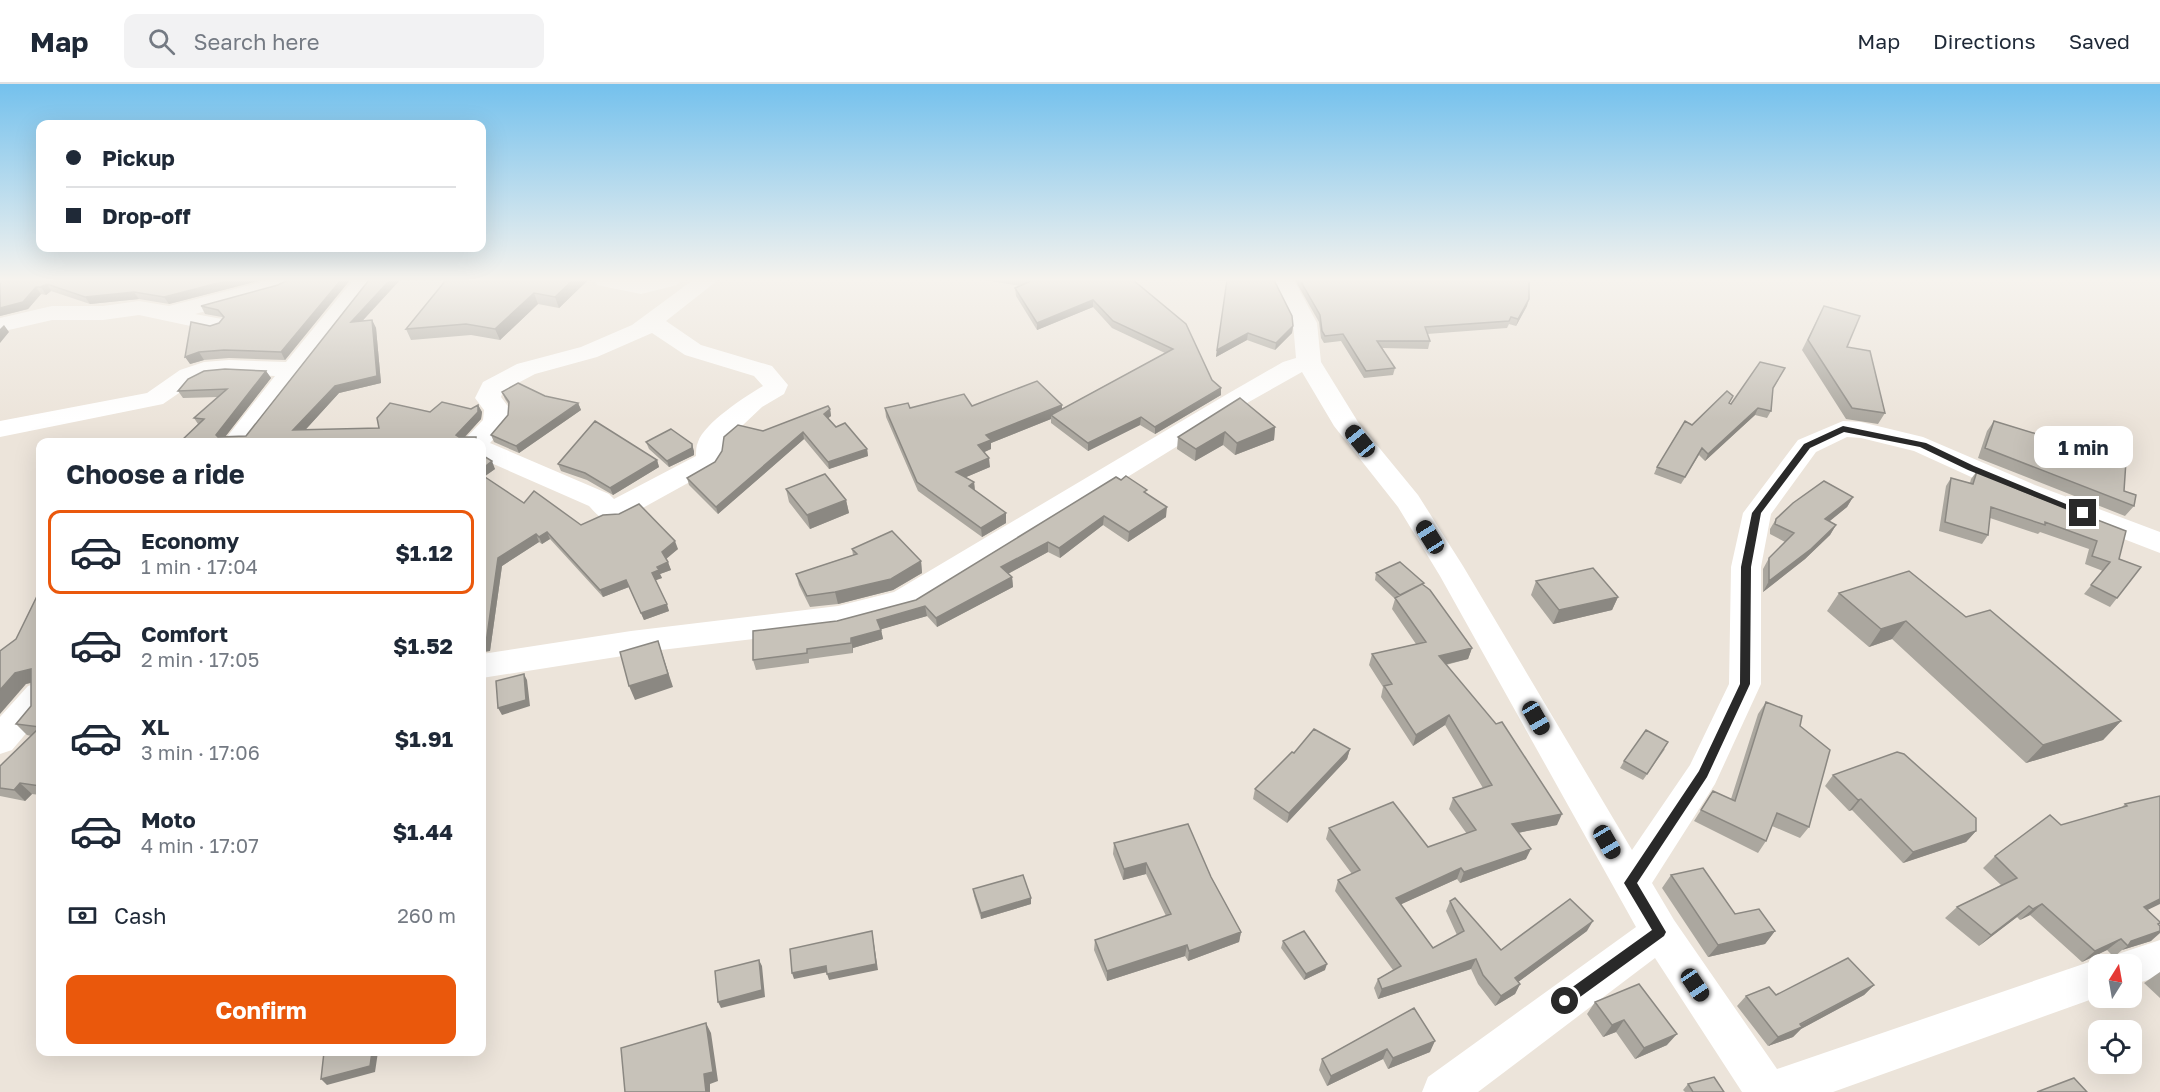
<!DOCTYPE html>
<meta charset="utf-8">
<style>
body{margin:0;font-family:"Golos Text",sans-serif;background:#f2f2f3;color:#1f2937;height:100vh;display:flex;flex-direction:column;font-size:22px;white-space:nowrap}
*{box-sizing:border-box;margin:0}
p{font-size:20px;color:#747a83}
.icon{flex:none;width:33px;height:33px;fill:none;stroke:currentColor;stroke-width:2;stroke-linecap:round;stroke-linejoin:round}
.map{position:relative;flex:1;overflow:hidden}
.panel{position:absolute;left:36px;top:354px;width:450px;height:618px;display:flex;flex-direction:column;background:#fff;border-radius:12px;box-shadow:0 6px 24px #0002}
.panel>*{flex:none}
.hud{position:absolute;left:36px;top:36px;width:450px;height:132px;border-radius:12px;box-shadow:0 6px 24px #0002;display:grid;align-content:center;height:132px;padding:0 30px;background:#fff}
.needle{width:39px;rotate:11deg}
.buttons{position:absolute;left:2088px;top:870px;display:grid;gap:12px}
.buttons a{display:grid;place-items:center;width:54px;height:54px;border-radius:12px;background:#fff;box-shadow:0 6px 24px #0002;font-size:30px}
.end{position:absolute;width:27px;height:27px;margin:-14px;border:8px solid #292929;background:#fff;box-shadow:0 0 0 3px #fff}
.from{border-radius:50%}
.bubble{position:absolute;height:42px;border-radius:12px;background:#fff;box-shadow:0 6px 24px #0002;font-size:20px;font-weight:700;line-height:42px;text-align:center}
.car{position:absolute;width:18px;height:36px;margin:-18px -9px;border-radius:8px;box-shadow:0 0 4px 2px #0007;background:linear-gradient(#222 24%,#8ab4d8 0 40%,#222 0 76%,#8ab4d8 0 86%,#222 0)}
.hud b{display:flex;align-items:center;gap:21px;height:57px;font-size:22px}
.hud b+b{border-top:2px solid #e0e1e3}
.hud i{width:15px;height:15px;background:#1f2937}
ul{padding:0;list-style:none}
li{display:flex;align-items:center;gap:18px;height:84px;margin:0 12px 9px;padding:0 18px;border:3px solid transparent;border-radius:12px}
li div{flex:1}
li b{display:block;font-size:22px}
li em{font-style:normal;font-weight:700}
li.on{border-color:#ea580c}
li>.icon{width:54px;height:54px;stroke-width:1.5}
h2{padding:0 30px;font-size:27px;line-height:72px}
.pay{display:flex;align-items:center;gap:15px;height:66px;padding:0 30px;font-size:22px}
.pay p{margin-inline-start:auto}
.primary-button{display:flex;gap:12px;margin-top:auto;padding:12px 30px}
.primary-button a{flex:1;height:69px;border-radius:12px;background:#ea580c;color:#fff;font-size:24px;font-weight:700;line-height:69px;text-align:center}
header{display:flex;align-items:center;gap:36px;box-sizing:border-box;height:84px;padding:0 30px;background:#fff;border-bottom:2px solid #e0e1e3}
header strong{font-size:28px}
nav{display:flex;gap:33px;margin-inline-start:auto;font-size:21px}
.search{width:420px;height:54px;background:#f2f2f3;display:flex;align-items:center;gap:15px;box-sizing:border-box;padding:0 21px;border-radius:12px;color:#747a83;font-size:22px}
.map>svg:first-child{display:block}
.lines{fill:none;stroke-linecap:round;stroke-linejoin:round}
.street{fill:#fff;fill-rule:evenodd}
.wall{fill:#aba79f}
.shaded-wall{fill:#8b8882}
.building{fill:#c7c2b9;stroke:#8b8882;stroke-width:1.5}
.route{fill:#292929}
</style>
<header>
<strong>Map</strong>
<div class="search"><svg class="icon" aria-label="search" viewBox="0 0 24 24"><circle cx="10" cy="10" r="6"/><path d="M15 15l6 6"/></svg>Search here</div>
<nav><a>Map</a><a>Directions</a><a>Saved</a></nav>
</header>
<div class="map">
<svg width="2160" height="1008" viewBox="0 0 2160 1008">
<rect width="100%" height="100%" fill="#ece4da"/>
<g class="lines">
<path class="street" d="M269,196H298C289,210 214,224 195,230L222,235L226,240L222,245L214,247L139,231L103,236H52L0,248V234L52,222H103L139,217L169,222Z
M353,196H375L249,358H223L275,292L229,290L208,292L192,300L163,320L0,353V337L147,309L180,286L204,278L229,276L286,278Z
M594,196H680L677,201L641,210L597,201Z
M693,196H718L666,237L701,261L772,282L788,301L784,310L762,323L724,359L722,374L715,384L621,436C605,440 600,434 589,422L482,375V358H462L483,336L484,326L475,314L483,298L517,280L581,263L632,241ZM652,249L685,271L754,292L763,302C746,312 704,339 698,358C696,362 696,368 696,372L614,415L609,410L490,359L509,338L510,325L501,313L503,307L535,290L597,273Z
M1272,196H1294L1317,239L1321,278L1358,338L1418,411L1463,482L1632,766L1690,681L1729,600L1731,483L1743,429L1798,356L1843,337L1861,338L1923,353L2035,401L2160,448V469L2015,413L1914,367L1861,354L1847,353L1816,368L1771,430L1761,483V600L1715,700L1652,799L1674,836L1777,985L2098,875L2111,880H2098V913L1833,1008H1742L1655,874L1478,1008H1422L1428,993L1636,843L1440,492L1398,423L1334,342L1302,288L1247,319L916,524L838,545L661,566L482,594V570L631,547L838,522L894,508L1229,309L1283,278L1296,274L1293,239Z
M40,598V633L12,666L0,670V633L28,602Z
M2160,856V892L2132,901V880H2113L2118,870Z"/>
</g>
<path class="wall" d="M0,196H262L169,220L139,215L90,220L51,207L46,211L41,210L28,225L0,232Z
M288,196H350L285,276L229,274L204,276L190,280L210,242L219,239L223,234L222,233L205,230L201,222L278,201Z
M369,196H400L362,237L372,236L376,244L381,299L339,309L305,346L379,344L430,328L471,325L478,321L482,328L481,335L465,353L180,358L198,340L194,334L218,313L183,314L178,307L266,287L271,294L225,353L246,352Z
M446,196H588L559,224L538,220L500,256L471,251L411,256L406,245Z
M984,196H1133L1212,296L1221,311L1155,350L1140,341L1088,367L1051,339V335L991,359V365L984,368L990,383L966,393L974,398L975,406L1006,439L982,453L918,407L886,333L885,324H910L972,322L1062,321V325L1165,269L1112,244L1093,223L1037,246L1016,212L1015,204L1021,202Z
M1217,196H1274L1293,242L1292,249L1275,266L1247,256L1216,273L1227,197Z
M1295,196H1529L1527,222L1516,242L1509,240L1507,244L1427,250L1430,257L1428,265L1382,264L1395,284L1393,291L1364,294L1341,257L1324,259L1321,254L1319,238Z
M1824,222L1885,329L1878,340L1846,335L1802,266Z
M1785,284L1773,305L1771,327L1767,334L1755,331L1705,377L1699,371L1681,400L1654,390L1657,383L1692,341L1729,319L1731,320Z
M502,308L545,312L578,319L581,326L519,369L494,358L491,351L508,331L509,321L505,315Z
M830,325L831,332L828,334L836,343L867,365L868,372L829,385L804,355L718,430L689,401L687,394L715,378L722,367L763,347Z
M1994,337L2079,363L2087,351L2119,375L2124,407L2134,422L2125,432L1978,374L1987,347Z
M1275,343L1274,356L1235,371L1223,361L1195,377L1177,365L1178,353Z
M646,358L694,367V371L669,383L649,365Z
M482,371L495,385L484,393L524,419L581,441L678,465L666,474L671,486L660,490L662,494L655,496L669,527L644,536L629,503L603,513L550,455L542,460L539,458L502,482L490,567L482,568Z
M657,376L659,383L613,411L587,396L561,387L558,380Z
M1977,387L2020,406L2126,447L2119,475L2117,514L2110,523L2084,510L2103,487L2085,480L2089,465L2040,448L2038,450L1990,434L1988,451L1982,460L1939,447L1946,402L1951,394L1970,399L1971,395Z
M786,405L846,416L849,429L810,445L789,418Z
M1147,410L1166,433L1128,458L1103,441L1060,474L1048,468L1008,490L1012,493L1013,503L937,543L927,532L881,545L883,555L853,564V569L809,575V579L756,586L753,576L837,537L916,516Z
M1853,413L1847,423L1829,437L1836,441L1830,451L1805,475L1763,508V485L1769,474L1785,458L1770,450V445L1776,435Z
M852,465L921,477L922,489L893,506L838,520L810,523L799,501L796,490L853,471Z
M1376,489L1424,501L1472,564L1468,575L1446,581L1557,741L1518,749L1526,775L1460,799L1457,795L1401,820L1433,864L1457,851L1446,827L1450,817L1501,866L1587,847L1518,898L1520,900L1515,910L1495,922L1478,900L1471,885L1378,915L1374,904L1378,895L1393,886L1335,807L1338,796L1352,790L1326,755L1329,744L1428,763L1467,750L1449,725L1453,714L1483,704L1445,641L1413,662L1381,613L1383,603L1369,581L1372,570L1416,560L1392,525L1395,515L1375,496Z
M1536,497L1618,513L1612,526L1553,540L1531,511Z
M40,506V711L32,710L25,717L0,712V682L31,652L27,651L16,640L31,622V599L26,600L16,555Z
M1839,509L1966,533L2121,637L2103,656L2026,679L1892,555L1869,563L1827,527Z
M1766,618L1800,642L1809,743L1800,754L1772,742L1766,757L1758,769L1694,737L1713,707L1731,715L1758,630Z
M1350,665L1347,675L1287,739L1253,715L1255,705L1294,669Z
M1665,665L1643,696L1620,684L1624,677Z
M1833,691L1976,747L1966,758L1903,779L1852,726L1849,727L1825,702Z
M2160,712L2148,826L2159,841L2151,857L2122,866L2114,873L2107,866L2082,878L2030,831L2020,836L2017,833L1979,862L1945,834L1957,823L2001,801L1983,784L1995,772L2061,741L2122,723L2125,720Z
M1114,759L1211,793L1241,848L1239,858L1188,877L1185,872L1107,897L1094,866L1095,856L1166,832L1146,790L1123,796L1113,770Z
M1671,791L1735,830L1775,847L1765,860L1708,873L1662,804Z
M973,805L1031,814V820L981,835L974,812Z
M1283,857L1325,886L1304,896L1281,864Z
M2160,888V914L2144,899Z
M1874,901L1864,911L1801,945L1793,953L1768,962L1737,922L1746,912L1776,911Z
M1595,918L1667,961L1635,975L1616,948L1603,953L1587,930Z
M1414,924L1430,968L1388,985L1383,975L1327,1002L1319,986L1322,975Z
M1688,1000L1724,1008H1685L1683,1006Z"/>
<path class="shaded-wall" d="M230,196H262L169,220L164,213Z
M341,196H350L285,276L281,268Z
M390,196H400L355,245L351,238Z
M573,196H588L559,224L555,213Z
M47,200L51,207L46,211L41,203Z
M36,203L41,210L28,225L0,232V224Z
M134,208L139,215L90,220L85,213Z
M534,209L538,220L500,256L495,245Z
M1529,215L1527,222L1516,242L1518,235Z
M1093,216V223L1037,246V239Z
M372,236L376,244L381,299L339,309L298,354L293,346Z
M4,241L9,248L0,259V245Z
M1293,242L1292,249L1275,266L1276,259Z
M1248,249L1247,256L1216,273L1217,266Z
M199,268L204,276L190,280L185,273Z
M266,287L271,294L221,358L216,351Z
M1221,304V311L1155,350V343Z
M578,319L581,326L519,369L516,362Z
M478,321L482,328L481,335L460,358L456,351Z
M1062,321V330L1051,331V335L991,359V365L978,371V361L986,351Z
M1758,324L1755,331L1705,377L1708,370Z
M830,325L831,332L825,337L824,330Z
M1141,333L1140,341L1088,367V359Z
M1275,343L1274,356L1235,371L1237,359Z
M803,348L804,355L718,430L716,423Z
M1225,348L1223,361L1195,377L1196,365Z
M692,360L694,367V371L669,383L667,377Z
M867,365L868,372L829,385L828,378Z
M989,374L990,383L957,397L956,388Z
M657,376L659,383L613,411L610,404Z
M492,377L495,385L482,394V385Z
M974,398L975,408L969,402Z
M1853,413L1847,423L1819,446L1825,435Z
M846,416L849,429L810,445L807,431Z
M1167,423L1166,433L1128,458L1129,448Z
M1006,429V439L982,453L981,444Z
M1104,432L1103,441L1060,474L1059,464Z
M1836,441L1830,451L1805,475L1763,508L1769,497Z
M547,448L550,455L542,460L539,453Z
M536,450L539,458L502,482L490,567L482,568V560L498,474Z
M675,457L678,465L665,476L662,468Z
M1048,458V468L1002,493L1001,483Z
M921,477L922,489L893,506L838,520L835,508Z
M668,478L671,486L660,490L662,494L654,497L652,489L657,483Z
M1012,493L1013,503L937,543L936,534Z
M626,496L629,503L603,513L600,506Z
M1618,513L1612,526L1553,540L1559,526Z
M667,520L669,527L644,536L641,529Z
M925,522L927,532L879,546L877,536Z
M1906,537L1892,555L1869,563L1881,545Z
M881,546L883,555L853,564V569L851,554Z
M658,557L673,603L635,616L629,602Z
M1472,564L1468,575L1435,583L1439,572Z
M31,585L40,596L26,600L0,630V606L15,589Z
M524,590L527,596L530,622L502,631L498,624Z
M1449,631L1445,641L1413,662L1416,651Z
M2121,637L2103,656L2026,679L2043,661Z
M1350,665L1347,675L1287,739L1289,729Z
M20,699L32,710L25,717L14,706Z
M1861,715L1852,726L1849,727L1858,716Z
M1562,730L1557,741L1507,751L1512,740Z
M1976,747L1966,758L1903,779L1913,768Z
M1531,765L1526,775L1460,799L1464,788Z
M1146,779V790L1123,796L1124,785Z
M1461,784L1457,795L1393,824L1396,814Z
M1031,814V820L981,835V829Z
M2160,815V820L2131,834L2144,823Z
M2042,820L2030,831L2020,836L2033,825Z
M2029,822L2017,833L1979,862L1991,851Z
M1593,837L1587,847L1510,904L1515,894Z
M872,847L878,886L829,896L827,890Z
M1775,847L1765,860L1708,873L1718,861Z
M2160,847V849L2151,857L2122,866L2128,862L2131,857Z
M1241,848L1239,858L1188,877L1189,867Z
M2121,855L2107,866L2082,878L2095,867Z
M1187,861L1185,872L1107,897V887Z
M1476,875L1471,885L1378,915L1382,905Z
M759,876L762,882L765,913L721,924L718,918Z
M1327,880L1325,886L1304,896L1306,890Z
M826,882L828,888L794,895L792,889Z
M1520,900L1515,910L1495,922L1501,912Z
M1874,901L1864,911L1801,945L1793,953L1768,962L1778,953Z
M1624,936L1616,948L1603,953L1612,941Z
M706,939L711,949L718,997L710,1000V1008H706L704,990Z
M1677,950L1667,961L1635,975L1644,964Z
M1435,957L1430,968L1388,985L1393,974Z
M1387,965L1383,975L1327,1002L1331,992Z
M372,968H378L375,988L327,1001L321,995Z"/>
<path class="building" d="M0,196H230L164,213L134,208L85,213L47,200L41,203H36L23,218L0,224Z
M287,196H341L281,268L224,266L199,268L185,273L191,238L210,242L219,239L224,233L218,226L201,222L278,201Z
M369,196H390L351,238L372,236L377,292L335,302L293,346L379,344L377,334L390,319L430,328L442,318L471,325L478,321V328L456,351L459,353H476V358H180L204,335L194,334L227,305L178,307L188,295L204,287L225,285L266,287L216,351L218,353L246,352Z
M446,196H573L555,213L534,209L495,245L466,240L406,245Z
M1029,196H1133L1186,240L1212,296L1221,304L1155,343L1141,333L1088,359L1051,331L1173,265L1113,237L1093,216L1037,239L1015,204L1033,196Z
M1227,196H1274L1292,232L1293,242L1276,259L1248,249L1217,266Z
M1300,196H1529V215L1518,235L1511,233L1509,237L1425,243L1430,257H1377L1395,284L1366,287L1343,250L1325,252L1322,247L1320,231Z
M1824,222L1860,232L1847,263L1870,267L1885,329L1852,324L1808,256Z
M1760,278L1785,284L1773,304L1771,327L1758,324L1708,370L1702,364L1685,393L1657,383L1685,337L1692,341L1727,307L1733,312L1729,319L1731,320Z
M1037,297L1062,321L986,351L991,356L978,361L989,374L956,388L974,398L969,402L1006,429L981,444L917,398L885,324L908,319L910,324L964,310L972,322Z
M518,299L545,312L578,319L516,362L491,351L508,331L509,318L502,308Z
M1240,314L1275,343L1237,359L1225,348L1196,365L1178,353Z
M828,322L830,325L824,330L836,343L845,339L867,365L828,378L803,348L716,423L687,394L715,378L722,367L724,353L738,341L763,347Z
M595,337L657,376L610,404L585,389L558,380Z
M1994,337L2086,365L2087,351L2119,360V375L2126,377L2124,407L2136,411L2134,422L1985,364Z
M671,345L692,360V364L667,377L646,358Z
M482,371L492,377L482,385Z
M1977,387L2020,406L2126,447L2119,475L2141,483L2117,514L2091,501L2110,478L2092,472L2097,457L2045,438V441L1991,423L1988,451L1945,438L1951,394L1973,400Z
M825,390L846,416L807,431L786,405Z
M482,391L524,419L534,407L581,441L603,431L619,430L639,420L675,457L662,468L668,478L657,483L659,486L652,489L667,520L641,529L626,496L600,506L547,448L539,453L536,450L498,474L486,559L482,560Z
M1126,392L1147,406L1144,408L1167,423L1129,448L1104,432L1059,464L1048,458L1001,483L1012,493L936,534L925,522L877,536L881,546L851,554V559L807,565V569L753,576V547L837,537L916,516L1116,393L1121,396Z
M1824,397L1853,413L1825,435L1836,441L1811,465L1769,497V474L1794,449L1775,440L1776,435L1793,419Z
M892,447L921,477L891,495L835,508L807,512L796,490L857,470L852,465Z
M1400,478L1424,499L1400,511L1376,489Z
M1593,484L1618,513L1559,526L1536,497Z
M1909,487L1966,533L1990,526L2121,637L2043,661L1906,537L1881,545L1839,509Z
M1422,500L1430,506L1472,564L1439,572L1496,640L1502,638L1562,730L1512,740L1531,765L1464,788L1461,784L1396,814L1433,864L1464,847L1450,817L1455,814L1501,866L1570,815L1593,837L1515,894L1520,900L1501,912L1483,891L1476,875L1382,905L1378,895L1401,882L1338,796L1360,786L1329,744L1393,718L1428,763L1476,746L1453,714L1492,701L1449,631L1416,651L1384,602L1392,600L1372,570L1426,558L1395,514Z
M40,506V702L20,699L14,706L0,704V682L40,643L16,640L31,622V585L15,589L0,606V567L16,555Z
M658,557L668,590L629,602L620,568Z
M524,590L526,616L498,624L496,597Z
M1766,618L1802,632L1800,642L1830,666L1809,743L1777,729L1766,757L1701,726L1713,707L1735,717Z
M1314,645L1350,665L1289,729L1255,705L1292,668L1294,669Z
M1646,646L1668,658L1647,690L1624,677Z
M1897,668L1904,670L1976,734V747L1913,768L1861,715L1858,716L1833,691Z
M2160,712V815L2144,823L2160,838V839L2158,840L2160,842V847L2131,857L2128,862L2121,855L2095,867L2042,820L2033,825L2029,822L1991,851L1957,823L2017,794L1995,772L2050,731L2061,741L2127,722L2125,720Z
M1188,740L1211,793L1241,848L1189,867L1187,861L1107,887L1095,856L1171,830L1146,779L1124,785L1114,759Z
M1703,784L1735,830L1759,825L1775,847L1718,861L1671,791Z
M1023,791L1031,814L981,829L973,805Z
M872,847L876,880L827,890L826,882L792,889L790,865Z
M1304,847L1327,880L1306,890L1283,857Z
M1848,874L1874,901L1800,940L1802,943L1778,953L1746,912L1769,903L1776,911Z
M759,876L762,906L718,918L715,887Z
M1639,900L1677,950L1644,964L1624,936L1612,941L1595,918Z
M1414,924L1435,957L1393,974L1387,965L1331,992L1322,975Z
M706,939L713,988L704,990L706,1008H625L621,964Z
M324,968H372L370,982L321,995Z
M1714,993L1724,1008H1693L1688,1000Z
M2074,994L2087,1008H2037Z"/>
<linearGradient id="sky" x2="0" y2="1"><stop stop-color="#74c1ed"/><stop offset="0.58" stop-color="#f6f3ee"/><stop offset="1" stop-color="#f6f3ee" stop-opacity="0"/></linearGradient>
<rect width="2160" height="337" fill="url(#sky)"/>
<path class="route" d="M1843,342L1926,359L1974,382L2088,429L2080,431L1968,386L1920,363L1844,348L1810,364L1761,429L1751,483L1750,600L1707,693L1637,799L1666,848L1664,852L1569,921L1565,923L1560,921L1558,917L1560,912L1652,846L1624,799L1699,687L1740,600L1741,483L1752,429L1804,360Z"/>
</svg>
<div class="buttons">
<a><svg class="needle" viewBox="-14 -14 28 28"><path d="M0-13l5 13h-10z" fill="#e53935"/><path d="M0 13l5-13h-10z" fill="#747a83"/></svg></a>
<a><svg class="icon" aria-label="locate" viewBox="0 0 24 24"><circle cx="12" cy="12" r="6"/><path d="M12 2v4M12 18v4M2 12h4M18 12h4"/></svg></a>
</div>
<i class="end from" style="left:1565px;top:917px"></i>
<i class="end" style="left:2083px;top:429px"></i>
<div class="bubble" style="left:2034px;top:342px;width:99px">1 min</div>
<i class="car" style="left:1360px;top:357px;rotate:321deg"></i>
<i class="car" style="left:1430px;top:453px;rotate:328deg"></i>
<i class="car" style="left:1536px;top:634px;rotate:150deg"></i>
<i class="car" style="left:1607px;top:758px;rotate:150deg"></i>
<i class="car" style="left:1695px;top:901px;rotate:146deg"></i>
<div class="hud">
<b><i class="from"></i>Pickup</b>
<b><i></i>Drop-off</b>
</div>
<section class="panel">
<h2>Choose a ride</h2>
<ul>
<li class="on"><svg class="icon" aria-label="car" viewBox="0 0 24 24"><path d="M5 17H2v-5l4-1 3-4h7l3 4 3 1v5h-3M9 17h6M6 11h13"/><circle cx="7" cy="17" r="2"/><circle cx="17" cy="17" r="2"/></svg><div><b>Economy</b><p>1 min · 17:04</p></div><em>$1.12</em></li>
<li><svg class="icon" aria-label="car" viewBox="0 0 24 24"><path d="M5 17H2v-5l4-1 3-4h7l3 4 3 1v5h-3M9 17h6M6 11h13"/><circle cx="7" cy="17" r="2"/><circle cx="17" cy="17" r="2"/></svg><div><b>Comfort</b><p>2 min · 17:05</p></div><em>$1.52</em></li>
<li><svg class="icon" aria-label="car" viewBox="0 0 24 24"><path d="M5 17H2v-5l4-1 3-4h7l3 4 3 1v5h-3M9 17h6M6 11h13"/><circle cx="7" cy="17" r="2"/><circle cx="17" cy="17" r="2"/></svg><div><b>XL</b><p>3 min · 17:06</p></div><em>$1.91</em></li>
<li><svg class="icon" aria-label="car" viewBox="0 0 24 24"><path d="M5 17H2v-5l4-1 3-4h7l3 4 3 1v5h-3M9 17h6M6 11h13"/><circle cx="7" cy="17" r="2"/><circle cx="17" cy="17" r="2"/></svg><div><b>Moto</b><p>4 min · 17:07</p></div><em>$1.44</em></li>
</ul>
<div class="pay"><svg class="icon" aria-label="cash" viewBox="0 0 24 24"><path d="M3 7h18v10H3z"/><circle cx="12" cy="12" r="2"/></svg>Cash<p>260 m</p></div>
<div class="primary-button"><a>Confirm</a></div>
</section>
</div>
